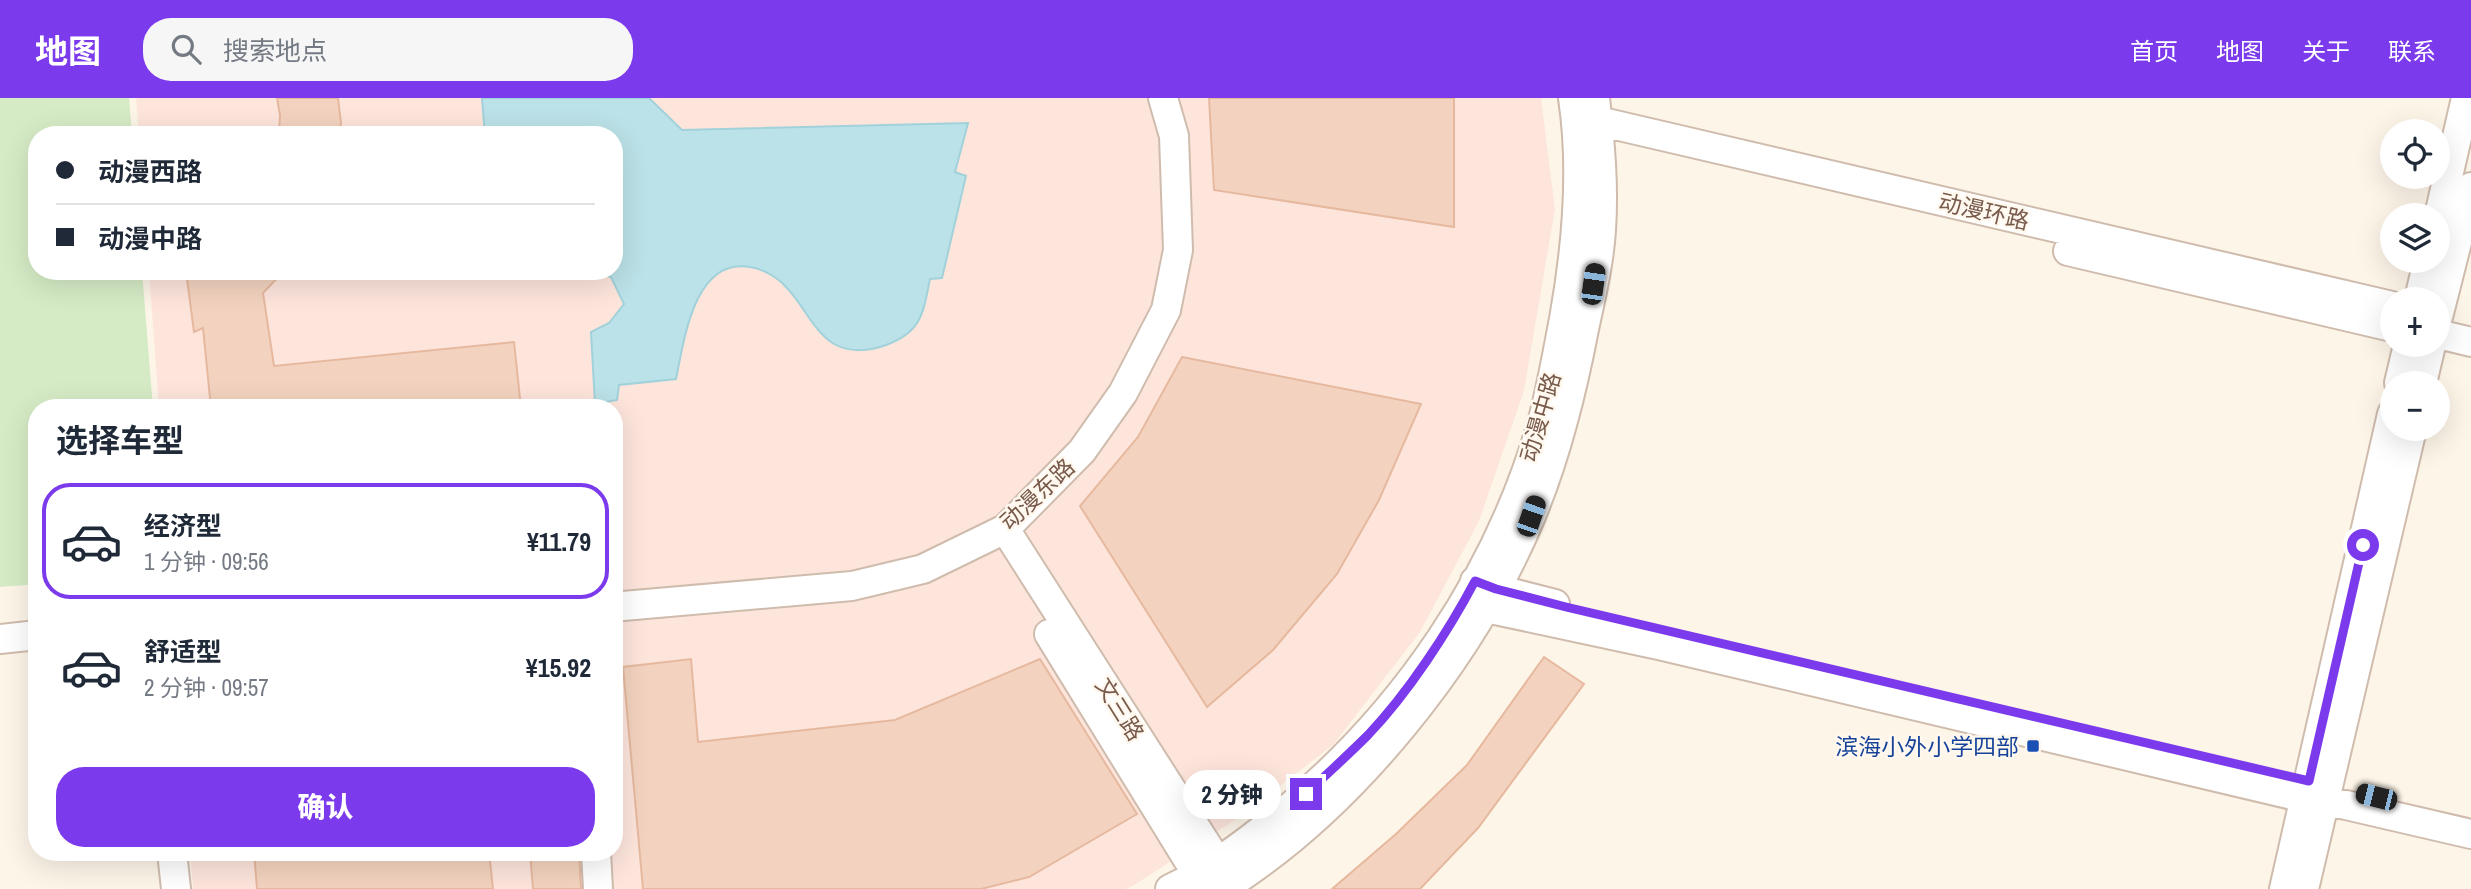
<!DOCTYPE html>
<html lang="zh">
<meta charset="utf-8">
<style>
body{margin:0;font-family:"Archivo Narrow","Noto Sans SC",sans-serif;background:#f6f6f7;color:#1f2937;height:100vh;display:flex;flex-direction:column;font-size:26px;white-space:nowrap}
*{box-sizing:border-box;margin:0}
p{font-size:23px;color:#747a83}
.icon{flex:none;width:38px;height:38px;fill:none;stroke:currentColor;stroke-width:2;stroke-linecap:round;stroke-linejoin:round}
.map{position:relative;flex:1;overflow:hidden}
.side{position:absolute;left:28px;top:301px;width:595px;height:462px;display:flex;flex-direction:column;background:#fff;border-radius:28px;box-shadow:0 7px 28px #0002}
.side>*{flex:none}
.guide{position:absolute;left:28px;top:28px;width:595px;height:154px;border-radius:28px;box-shadow:0 7px 28px #0002;display:grid;align-content:center;height:154px;padding:0 28px;background:#fff}
.tools{position:absolute;left:2380px;top:21px;display:grid;gap:14px}
.tools a{display:grid;place-items:center;width:70px;height:70px;border-radius:50%;background:#fff;box-shadow:0 7px 28px #0002;font-size:35px}
.end{position:absolute;width:32px;height:32px;margin:-16px;border:9px solid #7c3aed;background:#fff;box-shadow:0 0 0 4px #fff}
.from{border-radius:50%}
.bubble{position:absolute;height:49px;border-radius:24px;background:#fff;box-shadow:0 7px 28px #0002;font-size:23px;font-weight:800;line-height:49px;text-align:center}
.car{position:absolute;width:21px;height:42px;margin:-21px -10px;border-radius:9px;box-shadow:0 0 5px 2px #0007;background:linear-gradient(#222 24%,#8ab4d8 0 40%,#222 0 76%,#8ab4d8 0 86%,#222 0)}
.guide b{display:flex;align-items:center;gap:24px;height:66px;font-size:26px}
.guide b+b{border-top:2px solid #e0e1e3}
.guide i{width:18px;height:18px;background:#1f2937}
ul{padding:0;list-style:none}
li{display:flex;align-items:center;gap:21px;height:116px;margin:0 14px 10px;padding:0 14px;border:4px solid transparent;border-radius:28px}
li div{flex:1}
li b{display:block;font-size:26px}
li em{font-style:normal;font-weight:800}
li.active{border-color:#7c3aed}
li>.icon{width:63px;height:63px;stroke-width:1.5}
h2{padding:0 28px;font-size:32px;line-height:84px}
.cta{display:flex;gap:14px;margin-top:auto;padding:14px 28px}
.cta a{flex:1;height:80px;border-radius:28px;background:#7c3aed;color:#fff;font-size:28px;font-weight:800;line-height:80px;text-align:center}
header{display:flex;align-items:center;gap:42px;box-sizing:border-box;height:98px;padding:0 35px;background:#7c3aed;color:#fff}
header strong{font-size:33px}
nav{display:flex;gap:38px;margin-inline-start:auto;font-size:24px}
.search{width:490px;height:63px;background:#f6f6f7;display:flex;align-items:center;gap:18px;box-sizing:border-box;padding:0 24px;border-radius:28px;color:#747a83;font-size:26px}
.map>svg:first-child{display:block}
.commercial{fill:#fde5dc}
.green{fill:#d5ebc5}
.water{fill:#bbe2e8;stroke:#a1d1da;stroke-width:2}
.building{fill:#f3d3bf;stroke:#e6b99f;stroke-width:2}
.lines{fill:none;stroke-linecap:round;stroke-linejoin:round}
.minor-casing{stroke:#cfbcad;stroke-width:32}
.minor{stroke:#fff;stroke-width:28}
.route{stroke:#7c3aed;stroke-width:9}
.transit-dot{fill:#1a4fb4;stroke:#fff8ef;stroke-width:2.5}
.labels{text-anchor:middle;dominant-baseline:central;stroke-width:5;stroke-linejoin:round;paint-order:stroke}
.street-label{font-size:23px;fill:#785a4b;stroke:#fff8ef}
.transit-label{font-size:23px;fill:#164399;stroke:#fff8ef;text-anchor:end}
</style>
<header>
<strong>地图</strong>
<div class="search"><svg class="icon" aria-label="search" viewBox="0 0 24 24"><circle cx="10" cy="10" r="6"/><path d="M15 15l6 6"/></svg>搜索地点</div>
<nav><a>首页</a><a>地图</a><a>关于</a><a>联系</a></nav>
</header>
<div class="map">
<svg width="2471" height="791" viewBox="0 0 2471 791">
<rect width="100%" height="100%" fill="#fdf5e8"/>
<path class="commercial" d="M136,0H1541L1555,111L1524,293L1479,423L1420,534L1333,647L1238,720L1131,789L1125,791H193L190,754H614V310H159L149,173H614V37H139Z"/>
<path class="green" d="M0,0H129L132,37H37V173H142L153,310H37V486L0,489Z"/>
<path class="water" d="M482,0H649L682,32L968,25L955,74L966,78L942,180L930,181C923,215 922,234 886,247C870,253 850,255 834,246C812,232 804,207 786,189C777,179 763,171 750,169C694,159 684,243 676,281L619,287L617,302L595,306L591,234L609,225L624,206L611,179L589,173H614V37H485Z"/>
<path class="building" d="M277,0H338L341,25L340,37H279L280,17Z
M1209,0H1454V129L1214,92Z
M186,173H284L263,195L274,268L514,244L521,310H211L203,230L194,234Z
M1182,259L1421,306L1379,402L1337,476L1273,552L1207,609L1080,408L1138,339Z
M1544,559L1584,586L1478,730L1420,791H1332L1396,736L1467,667Z
M691,561L698,644L895,622L1040,561L1137,716L1029,779L981,791H643L623,569Z
M254,754H489L493,791H257Z
M530,754H579L581,791H533Z"/>
<g class="lines">
<g class="minor-casing">
<path id="minor" d="M1580,22L1598,23L2392,208
M2438,122L2466,0
M2068,153L2392,229
M2419,201L2428,163
M2438,219L2471,89
M2438,236L2471,244
M2399,285L2408,247
M2422,285L2431,247
M1005,431L1228,780
M1475,483L1496,491L1555,506
M1466,501L1486,510L1659,547L2305,700L2346,707L2471,736
M623,508L852,488L923,471L1005,431L1082,353L1123,295L1166,212L1178,152L1174,38L1163,0
M1049,536L1206,791
M0,541L37,537
M172,754L176,791
M596,754L598,791
M1170,791C1212,771 1247,744 1283,715C1404,616 1497,479 1541,329C1551,293 1557,257 1564,221C1577,148 1584,73 1573,0
M1222,791C1352,710 1472,560 1531,418C1556,358 1572,294 1584,231C1591,198 1599,165 1601,132C1604,87 1600,44 1595,0
M2284,791L2392,316
M2304,791L2412,331"/>
</g>
<use href="#minor" class="minor"/>
</g>
<g class="lines">
<path class="route" d="M1306,696C1327,676 1348,657 1368,637C1408,595 1448,534 1475,483L1496,491L1566,509L2309,683L2363,447"/>
</g>
<rect class="transit-dot" x="2026" y="641" width="14" height="14" rx="3.5"/>
<g class="labels">
<g class="street-label">
<text transform="translate(1984 113) rotate(13)">动漫环路</text>
<text transform="translate(1540 319) rotate(-74)">动漫中路</text>
<text transform="translate(1037 396) rotate(-43)">动漫东路</text>
<text transform="translate(1120 611) rotate(58)">文三路</text>
</g>
<g class="transit-label">
<text x="2019" y="648">滨海小外小学四部</text>
</g>
</g>
</svg>
<div class="tools">
<a><svg class="icon" aria-label="locate" viewBox="0 0 24 24"><circle cx="12" cy="12" r="6"/><path d="M12 2v4M12 18v4M2 12h4M18 12h4"/></svg></a>
<a><svg class="icon" aria-label="layers" viewBox="0 0 24 24"><path d="M12 4l9 5-9 5-9-5zM3 14l9 5 9-5"/></svg></a>
<a>+</a>
<a>−</a>
</div>
<i class="end from" style="left:2363px;top:447px"></i>
<i class="end" style="left:1306px;top:696px"></i>
<div class="bubble" style="left:1183px;top:672px;width:98px">2 分钟</div>
<i class="car" style="left:1593px;top:186px;rotate:8deg"></i>
<i class="car" style="left:1531px;top:418px;rotate:19deg"></i>
<i class="car" style="left:2376px;top:699px;rotate:284deg"></i>
<div class="guide">
<b><i class="from"></i>动漫西路</b>
<b><i></i>动漫中路</b>
</div>
<section class="side">
<h2>选择车型</h2>
<ul>
<li class="active"><svg class="icon" aria-label="car" viewBox="0 0 24 24"><path d="M5 17H2v-5l4-1 3-4h7l3 4 3 1v5h-3M9 17h6M6 11h13"/><circle cx="7" cy="17" r="2"/><circle cx="17" cy="17" r="2"/></svg><div><b>经济型</b><p>1 分钟 · 09:56</p></div><em>¥11.79</em></li>
<li><svg class="icon" aria-label="car" viewBox="0 0 24 24"><path d="M5 17H2v-5l4-1 3-4h7l3 4 3 1v5h-3M9 17h6M6 11h13"/><circle cx="7" cy="17" r="2"/><circle cx="17" cy="17" r="2"/></svg><div><b>舒适型</b><p>2 分钟 · 09:57</p></div><em>¥15.92</em></li>
</ul>
<div class="cta"><a>确认</a></div>
</section>
</div>
